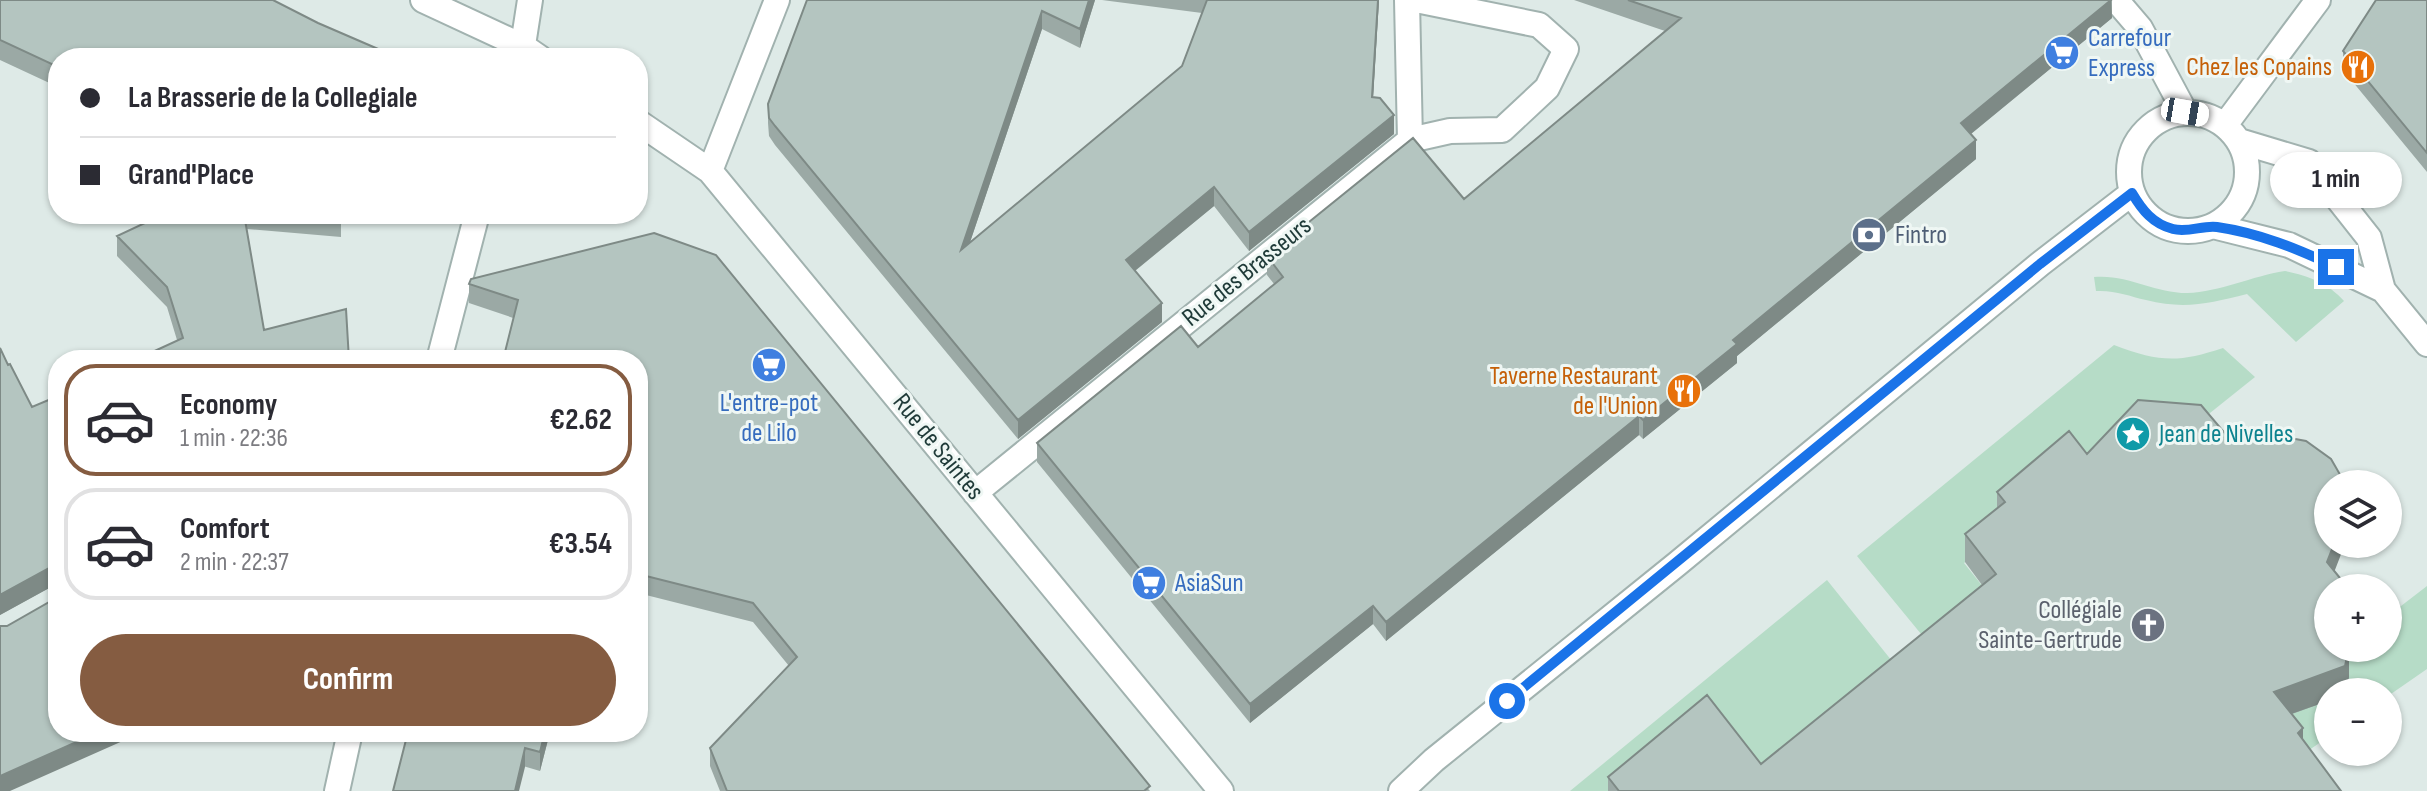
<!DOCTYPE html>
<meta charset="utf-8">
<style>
body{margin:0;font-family:"Sofia Sans Condensed",sans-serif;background:#f2f2f3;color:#2b2b33;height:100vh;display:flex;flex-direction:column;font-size:30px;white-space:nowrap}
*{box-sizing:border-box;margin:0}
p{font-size:26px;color:#7c7c81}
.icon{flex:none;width:44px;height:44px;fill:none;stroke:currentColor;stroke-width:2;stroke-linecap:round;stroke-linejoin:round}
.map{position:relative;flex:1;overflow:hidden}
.side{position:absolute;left:48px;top:350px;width:600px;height:392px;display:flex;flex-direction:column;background:#fff;border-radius:32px;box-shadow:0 2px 6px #0004}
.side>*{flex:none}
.top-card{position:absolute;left:48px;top:48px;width:600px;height:176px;border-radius:32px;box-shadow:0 2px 6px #0004;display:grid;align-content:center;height:176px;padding:0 32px;background:#fff}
.controls{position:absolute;left:2314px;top:470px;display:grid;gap:16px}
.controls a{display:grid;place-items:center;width:88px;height:88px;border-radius:50%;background:#fff;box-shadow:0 2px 6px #0004;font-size:40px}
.end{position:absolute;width:36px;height:36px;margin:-18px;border:10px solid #1a73e8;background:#fff;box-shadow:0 0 0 4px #fff}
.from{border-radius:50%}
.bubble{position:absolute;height:56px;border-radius:28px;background:#fff;box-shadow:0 2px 6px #0004;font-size:26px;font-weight:700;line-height:56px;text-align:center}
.car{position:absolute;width:24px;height:48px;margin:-24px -12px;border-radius:10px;box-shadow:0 0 6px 2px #0007;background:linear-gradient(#fff 24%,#345 0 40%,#fff 0 76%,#345 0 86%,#fff 0)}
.top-card b{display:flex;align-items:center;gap:28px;height:76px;font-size:30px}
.top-card b+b{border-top:2px solid #e1e1e2}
.top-card i{width:20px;height:20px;background:#2b2b33}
ul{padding:14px 0 0;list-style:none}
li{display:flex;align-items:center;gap:24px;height:112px;margin:0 16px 12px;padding:0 16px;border:4px solid #e1e1e2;border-radius:32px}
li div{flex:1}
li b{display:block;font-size:30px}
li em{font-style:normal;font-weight:700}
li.active{border-color:#855c41}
li>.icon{width:72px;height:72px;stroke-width:1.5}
.cta{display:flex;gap:16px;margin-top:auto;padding:16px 32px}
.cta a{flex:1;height:92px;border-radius:48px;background:#855c41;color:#fff;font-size:32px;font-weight:700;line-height:92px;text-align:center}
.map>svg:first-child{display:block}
.green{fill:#b6dcc7}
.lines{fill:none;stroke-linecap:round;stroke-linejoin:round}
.street-casing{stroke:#a1b2af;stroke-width:28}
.street{stroke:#fff;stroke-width:24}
.wall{fill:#9ba9a5}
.shaded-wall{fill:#7e8a86}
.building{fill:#b4c5c0;stroke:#7e8a86;stroke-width:2}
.route{stroke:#1a73e8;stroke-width:10}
.labels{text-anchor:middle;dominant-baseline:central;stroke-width:6;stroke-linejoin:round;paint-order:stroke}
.shop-label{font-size:26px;fill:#366cbe;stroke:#eff7f4;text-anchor:start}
.food-label{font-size:26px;fill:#c56008;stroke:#eff7f4;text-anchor:end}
.service-label{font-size:26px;fill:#4e5e75;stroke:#eff7f4;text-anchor:start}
.street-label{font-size:26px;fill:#1f3a38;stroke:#eff7f4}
.culture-label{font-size:26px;fill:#0d838f;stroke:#eff7f4;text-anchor:start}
.worship-label{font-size:26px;fill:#5b616d;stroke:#eff7f4;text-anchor:end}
</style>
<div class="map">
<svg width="2427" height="791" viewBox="0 0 2427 791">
<rect width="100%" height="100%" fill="#deeae7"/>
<path class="green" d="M2285,271C2309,276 2328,283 2344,301L2296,342L2247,294C2210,303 2185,310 2146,300C2129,296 2115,290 2096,291L2094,277C2128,274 2154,293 2187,293C2220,292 2252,276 2285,271Z
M2114,345C2159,362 2178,363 2223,348L2255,377L2195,425L2005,531L1964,563L1996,603L1935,651L1857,556Z
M1827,580L1904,676L1762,791H1570Z
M2427,586V669L2388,696V692H2341L2349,648H2388V616Z
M2273,695L2328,702V737L2302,755Z"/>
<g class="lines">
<g class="street-casing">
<path id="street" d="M423,0L524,47L540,58
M1407,0L1410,140
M2116,0L2140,28L2185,112
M521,58L530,0
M2129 172a59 59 0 1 1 118 0a59 59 0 1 1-118 0Z
M638,122L710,171L1221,791
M2225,125L2318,0
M2239,141L2309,162L2369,238L2383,290L2427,344
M710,171L777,0
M2213,226L2289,245L2383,290
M439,360L477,214
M975,493L1410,140L1450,131L1502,130L1547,88L1566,49L1539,25L1416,0
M337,791L350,732
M1401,791L1434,760L1677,564L2040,264L2132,193"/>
</g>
<use href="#street" class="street"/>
</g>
<path class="wall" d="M0,0L318,23L58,58V87L0,60Z
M807,0H1095L1080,48L1042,29L970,242L1182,66L1202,13L1102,0H1379L1373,97L1394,134L1249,251L1214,206L1135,271L1162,322L1018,439L775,145L769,136L768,123V104Z
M1574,0H2112V18L1971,134L1976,159L1737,356V363L1643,439L1639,435L1386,641L1373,624L1250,723L1037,462V443L1198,347L1274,284L1267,275V256L1464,199L1665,31Z
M2427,0V172L2343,70V51Z
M164,214H341V237L247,229L264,330L349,360L177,340L167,307L117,256V236Z
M367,214H402L401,219Z
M654,233L1150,791H720L710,766V748L789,666L753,622L638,593V360L469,303V284Z
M0,348L8,365L32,407L58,395V587H51L0,615Z
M2087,454L2335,571L2349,677L2345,692H2328V701L2292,714L2303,740L2341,791H1608V777L1761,764L1982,585L1965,562V534L1997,508V492Z
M408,732H550L540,771Z"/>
<path class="shaded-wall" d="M1089,0H1095L1080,48V29Z
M1378,0H1379L1372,116V97Z
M2111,0L2112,18L1961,142V123Z
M1042,11V29L961,269V250Z
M1394,115V134L1249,251V232Z
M1976,140V159L1737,356V363L1643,439V420L1733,340Z
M1214,187V206L1126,278V260Z
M1162,303V322L1018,439V420Z
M1639,416V435L1386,641V622Z
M2334,544H2345L2328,588L2327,562Z
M51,567V587L0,615V595Z
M1373,606V624L1250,723V704Z
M2349,649V677L2345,692H2328V701L2274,720V692Z
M2303,728V756L2298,733Z
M99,732H143L10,791H0V776Z
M545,732H550L540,771V752Z
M525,748V767L519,791H515Z"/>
<path class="building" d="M0,0H273L318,23L399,58H58V67L0,40Z
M807,0H1089L1080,29L1042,11L961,250L1182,66L1207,0H1378L1372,97L1380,98L1394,115L1249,232L1214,187L1126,260L1162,303L1018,420L775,126L769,118L768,104Z
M1628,0H2111L1961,123L1976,140L1733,340L1737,344L1643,420L1639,416L1386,622L1373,606L1250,704L1037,443L1181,326L1198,347L1283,277L1267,256L1413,138L1464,199L1681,18Z
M2376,0H2427V153L2343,51Z
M164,214H244L264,330L346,309L349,360H135L183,338L167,287L117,236Z
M299,214H341V218Z
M654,233L716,255L1150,786L1144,791H727L710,748L797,657L753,603L638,574V360H503L518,300L469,284L471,279Z
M0,348L8,365L10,364L32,407L58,396V567H51L0,595Z
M2138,400L2201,405L2233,443L2280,436L2306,441L2331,459L2342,478L2343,484H2328V544H2334L2327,562L2348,588H2328V648H2349L2345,666L2274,692L2303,728L2298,733L2341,791H1619L1608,777L1707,695L1761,764L1996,574L1965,534L2005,502L1997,492L2069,431L2087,454Z
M58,597V732H99L0,776V626H7Z
M408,732H545L540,752L525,748L515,791H393Z"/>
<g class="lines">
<path class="route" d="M1507,701L2040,264L2132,193C2142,210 2153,224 2173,229C2188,233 2203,225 2217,227C2259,233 2298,249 2336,267"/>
</g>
<defs>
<g id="supermarket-disc" transform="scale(1.8)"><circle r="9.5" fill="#3f7fe0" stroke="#eff7f4"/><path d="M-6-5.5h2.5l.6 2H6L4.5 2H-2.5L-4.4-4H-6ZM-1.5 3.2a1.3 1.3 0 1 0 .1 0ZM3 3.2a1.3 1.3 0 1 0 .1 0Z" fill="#fff"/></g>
<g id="restaurant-disc" transform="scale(1.8)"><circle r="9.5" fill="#e8710a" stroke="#eff7f4"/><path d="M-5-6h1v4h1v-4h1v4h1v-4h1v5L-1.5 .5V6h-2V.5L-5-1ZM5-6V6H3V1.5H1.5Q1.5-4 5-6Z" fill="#fff"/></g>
<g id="bank-disc" transform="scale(1.8)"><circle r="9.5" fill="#5c6f8a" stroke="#eff7f4"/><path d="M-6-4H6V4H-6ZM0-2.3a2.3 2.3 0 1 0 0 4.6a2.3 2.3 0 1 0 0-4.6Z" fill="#fff"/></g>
<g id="sight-disc" transform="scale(1.8)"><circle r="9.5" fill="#0f9aa8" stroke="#eff7f4"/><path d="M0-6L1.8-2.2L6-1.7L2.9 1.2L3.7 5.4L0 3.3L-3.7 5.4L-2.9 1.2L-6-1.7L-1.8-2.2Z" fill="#fff"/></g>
<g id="church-disc" transform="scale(1.8)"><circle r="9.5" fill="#6b7280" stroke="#eff7f4"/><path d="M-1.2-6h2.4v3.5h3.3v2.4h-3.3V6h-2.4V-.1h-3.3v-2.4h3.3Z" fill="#fff"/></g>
</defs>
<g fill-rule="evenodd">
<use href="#supermarket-disc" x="2062" y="53"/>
<use href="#restaurant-disc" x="2358" y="67"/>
<use href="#bank-disc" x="1869" y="235"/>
<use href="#supermarket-disc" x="769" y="365"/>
<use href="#restaurant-disc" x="1684" y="391"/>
<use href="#sight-disc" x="2133" y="434"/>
<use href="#supermarket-disc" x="1149" y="583"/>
<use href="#church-disc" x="2148" y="625"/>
</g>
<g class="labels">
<g class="shop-label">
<text x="2088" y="38">Carrefour<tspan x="2088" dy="30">Express</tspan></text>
<text x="769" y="403" text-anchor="middle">L'entre-pot<tspan x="769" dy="30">de Lilo</tspan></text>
<text x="1175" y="583">AsiaSun</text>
</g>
<g class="food-label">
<text x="2332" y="67">Chez les Copains</text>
<text x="1658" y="376">Taverne Restaurant<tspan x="1658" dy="30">de l'Union</tspan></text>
</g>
<g class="service-label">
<text x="1895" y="235">Fintro</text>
</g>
<g class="street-label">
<text transform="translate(1247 272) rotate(-39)">Rue des Brasseurs</text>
<text transform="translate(938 447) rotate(51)">Rue de Saintes</text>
</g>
<g class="culture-label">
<text x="2159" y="434">Jean de Nivelles</text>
</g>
<g class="worship-label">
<text x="2122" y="610">Collégiale<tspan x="2122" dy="30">Sainte-Gertrude</tspan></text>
</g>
</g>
</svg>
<div class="controls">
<a><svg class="icon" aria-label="layers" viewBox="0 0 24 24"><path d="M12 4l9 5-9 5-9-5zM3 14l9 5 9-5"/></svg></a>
<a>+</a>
<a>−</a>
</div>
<i class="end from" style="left:1507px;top:701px"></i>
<i class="end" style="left:2336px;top:267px"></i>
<div class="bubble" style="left:2270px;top:152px;width:132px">1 min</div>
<i class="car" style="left:2185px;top:112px;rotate:100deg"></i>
<div class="top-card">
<b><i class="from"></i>La Brasserie de la Collegiale</b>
<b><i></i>Grand'Place</b>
</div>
<section class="side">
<ul>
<li class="active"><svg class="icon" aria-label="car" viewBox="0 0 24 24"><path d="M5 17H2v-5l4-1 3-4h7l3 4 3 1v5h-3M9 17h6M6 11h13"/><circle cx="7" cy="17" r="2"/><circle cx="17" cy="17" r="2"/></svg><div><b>Economy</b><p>1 min · 22:36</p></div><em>€2.62</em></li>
<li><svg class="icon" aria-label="car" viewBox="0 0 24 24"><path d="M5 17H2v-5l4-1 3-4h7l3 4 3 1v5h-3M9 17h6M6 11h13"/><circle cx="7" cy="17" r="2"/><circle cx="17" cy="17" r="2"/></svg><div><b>Comfort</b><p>2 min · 22:37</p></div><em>€3.54</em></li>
</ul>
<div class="cta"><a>Confirm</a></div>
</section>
</div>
